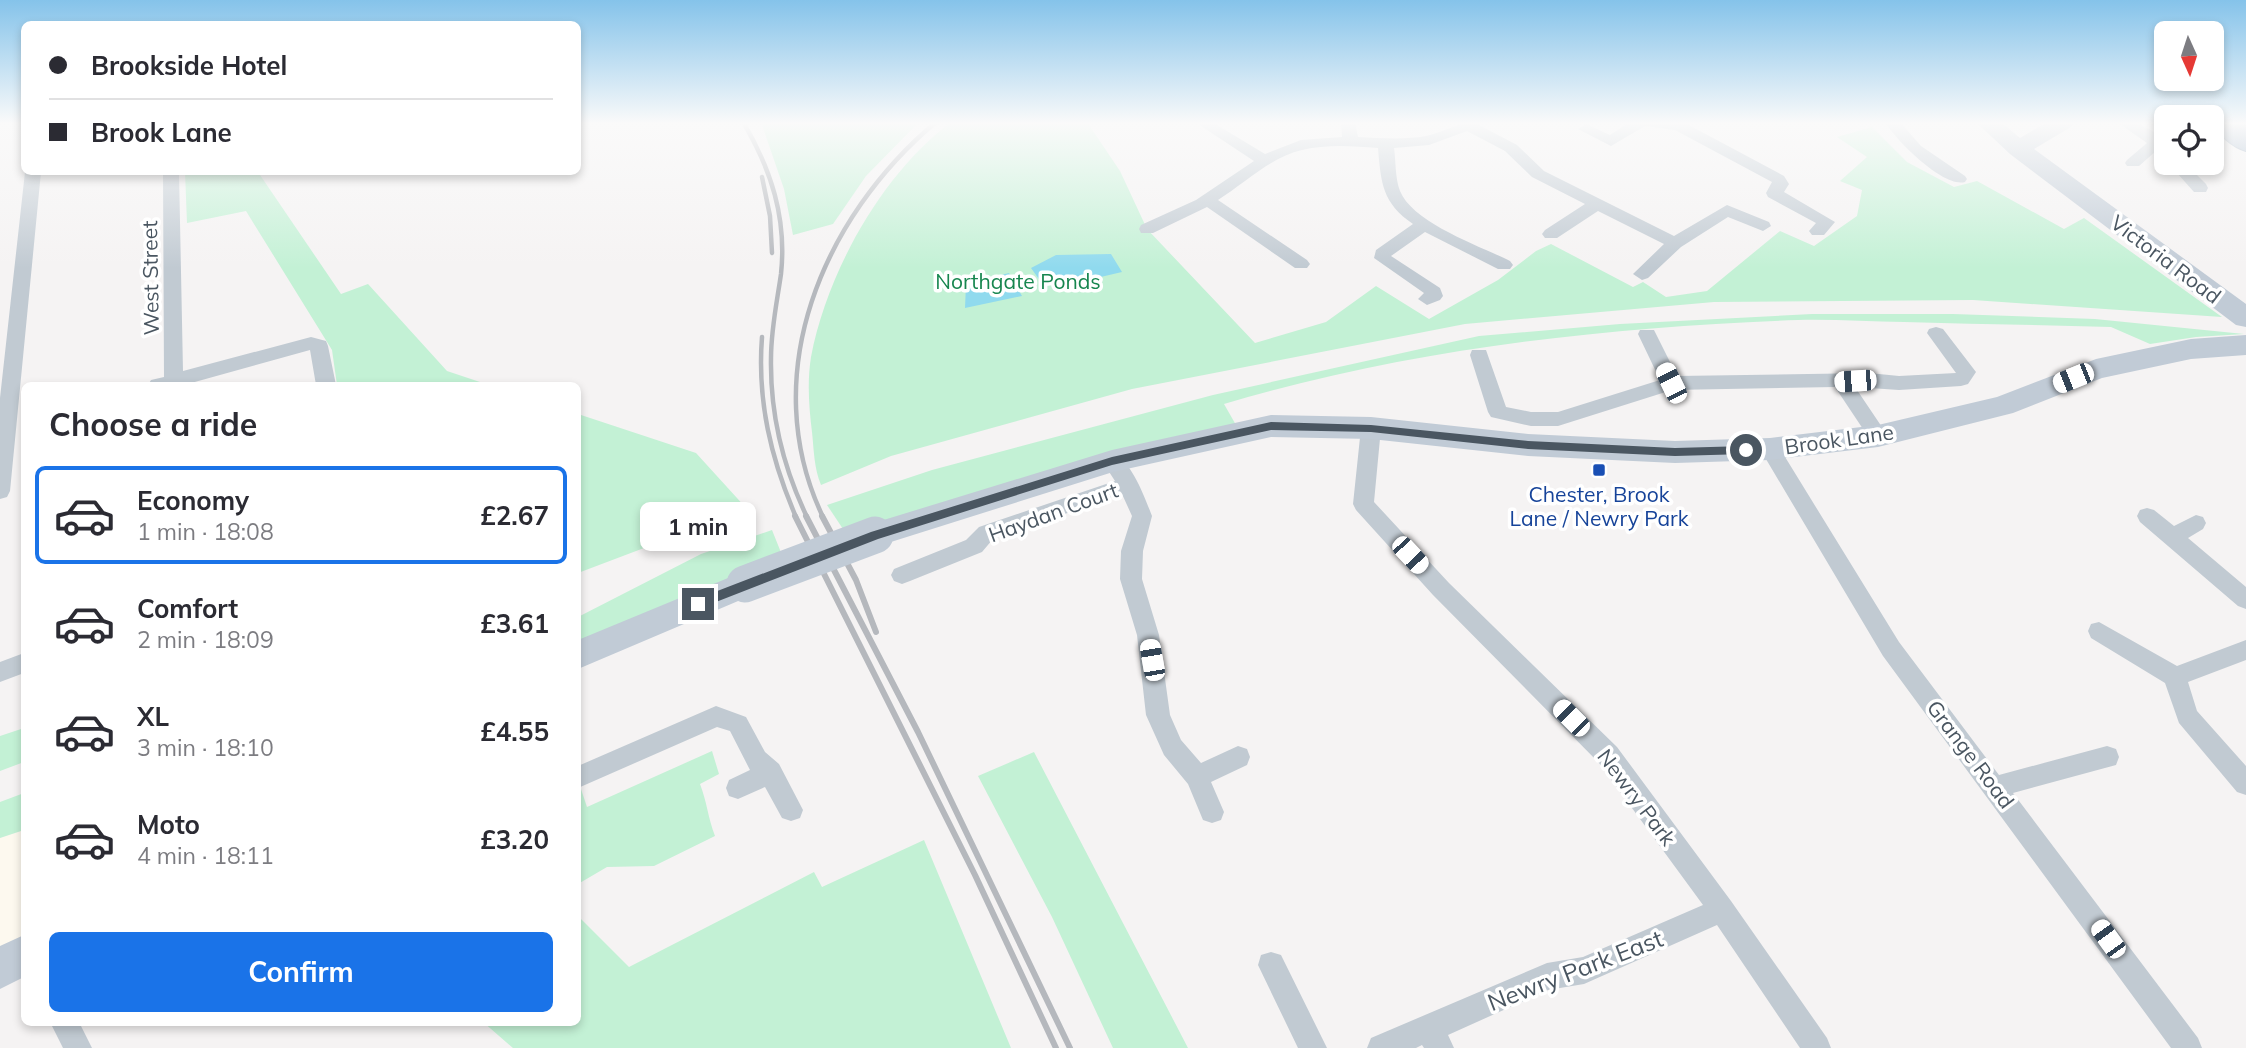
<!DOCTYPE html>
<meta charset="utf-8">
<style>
body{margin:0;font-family:Mulish,sans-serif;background:#f2f2f3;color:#2b2b33;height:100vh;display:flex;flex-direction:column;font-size:26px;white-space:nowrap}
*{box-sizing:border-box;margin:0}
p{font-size:23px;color:#7c7c81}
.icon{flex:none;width:38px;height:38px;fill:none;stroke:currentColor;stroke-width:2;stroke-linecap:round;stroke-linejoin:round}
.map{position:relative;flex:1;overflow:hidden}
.panel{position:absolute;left:21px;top:382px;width:560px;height:644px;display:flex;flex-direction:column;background:#fff;border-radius:10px;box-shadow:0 4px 10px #0003}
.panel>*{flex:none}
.hud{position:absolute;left:21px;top:21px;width:560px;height:154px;border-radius:10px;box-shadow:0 4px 10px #0003;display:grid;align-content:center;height:154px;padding:0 28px;background:#fff}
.needle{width:46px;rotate:177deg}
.tools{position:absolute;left:2154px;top:21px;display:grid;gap:14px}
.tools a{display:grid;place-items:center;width:70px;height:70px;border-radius:10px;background:#fff;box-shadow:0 4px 10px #0003;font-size:35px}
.end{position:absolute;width:32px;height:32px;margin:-16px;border:9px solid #4a5661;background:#fff;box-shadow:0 0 0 4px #fff}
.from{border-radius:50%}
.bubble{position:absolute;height:49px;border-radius:10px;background:#fff;box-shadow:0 4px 10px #0003;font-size:23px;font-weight:700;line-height:49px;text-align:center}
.car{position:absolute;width:21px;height:42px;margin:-21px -10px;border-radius:9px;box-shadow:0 0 5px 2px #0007;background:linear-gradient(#fff 24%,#345 0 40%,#fff 0 76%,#345 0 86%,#fff 0)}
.hud b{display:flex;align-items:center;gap:24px;height:66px;font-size:26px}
.hud b+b{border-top:2px solid #e1e1e2}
.hud i{width:18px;height:18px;background:#2b2b33}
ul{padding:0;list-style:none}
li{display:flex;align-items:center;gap:21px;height:98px;margin:0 14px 10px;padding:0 14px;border:4px solid transparent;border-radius:10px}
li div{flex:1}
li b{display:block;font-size:26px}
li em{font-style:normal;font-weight:700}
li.current{border-color:#1a73e8}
li>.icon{width:63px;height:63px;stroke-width:1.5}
h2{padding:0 28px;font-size:32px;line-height:84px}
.action{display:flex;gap:14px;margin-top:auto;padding:14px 28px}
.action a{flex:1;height:80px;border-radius:10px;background:#1a73e8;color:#fff;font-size:28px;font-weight:700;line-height:80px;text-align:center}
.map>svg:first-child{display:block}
.commercial{fill:#fdf9ef}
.green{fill:#c3f1d5}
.water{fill:#90daee}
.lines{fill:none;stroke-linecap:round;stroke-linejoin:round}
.highway-casing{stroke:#7690ad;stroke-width:2}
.street{fill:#c1cad2;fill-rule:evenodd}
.secondary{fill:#c1cbd6;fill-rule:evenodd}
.highway{fill:#8ba5c1;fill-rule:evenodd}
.rail-far1{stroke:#b5b8bd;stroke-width:4.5}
.rail{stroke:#b5b8bd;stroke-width:6}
.secondary-bridge{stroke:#c1cbd6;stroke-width:37}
.route{fill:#4a5661}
.transit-dot{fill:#1a4fb4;stroke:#fff;stroke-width:2.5}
.labels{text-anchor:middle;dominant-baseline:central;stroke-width:7;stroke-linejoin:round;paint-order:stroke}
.street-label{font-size:21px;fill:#4a5661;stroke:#fff}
.park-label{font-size:21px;fill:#17864f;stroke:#fff}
.transit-label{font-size:21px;fill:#164399;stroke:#fff}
.near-street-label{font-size:24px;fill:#4a5661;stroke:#fff}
</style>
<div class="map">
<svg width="2246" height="1048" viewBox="0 0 2246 1048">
<rect width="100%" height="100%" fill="#f5f3f3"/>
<path class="commercial" d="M24,830V955L0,969V838Z"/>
<path class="green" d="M761,122H919L866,176L833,224L793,235L784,189Z
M951,122H1087L1120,171L1147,229L1255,343L1326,322L1376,286L1429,319L1498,280L1536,251L1551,244L1633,287L1643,282L1666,297L1707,291L1780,231L1814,246L1857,216L1862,190L1840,181L1867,157L1837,137L1872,127L1907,162L1954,187L1977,181L2064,229L2084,218L2222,317L1973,300L1714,302L1465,324L1132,389L891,456L821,485C814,468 814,451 812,432C809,408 807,382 811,357C827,272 882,174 951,122Z
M185,172H258L341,294L368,284L447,371L489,385H337L332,350L246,211L187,223Z
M1812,314H1953L2095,319L2244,334L2196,337L2150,344L2111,327C2042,325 1973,324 1904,322C1869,322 1834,319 1798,320C1605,327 1409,349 1224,404L1236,425L847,535L827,505L932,470L1213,395L1479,336L1620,324Z
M578,414L696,453L747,509L578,573Z
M772,530L784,560L578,647V617L701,554Z
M24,728V762L0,771V736Z
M712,751L719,774L700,784C707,802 708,818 715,836L654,866L607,867L578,884V791L581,789L587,807Z
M1034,752L1188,1048H1113L1052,917L978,776Z
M24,793V830L0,838V802Z
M924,840L1011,1048H513L483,1022H578V916L629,967L814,872L822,887Z"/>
<path class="water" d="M1111,254L1122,272L1075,283L1041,282L1031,268L1056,255Z
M1009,273L1022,296L965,308L966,284Z"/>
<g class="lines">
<g class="highway-casing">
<path id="highway" d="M2212,122H2241L2246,126V151C2232,147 2218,134 2212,122Z"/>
</g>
<path class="street" d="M1195,122H1212L1265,154L1301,140L1342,137L1341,122H1355L1358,137C1381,138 1404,140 1426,136C1448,131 1457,122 1480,122L1479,125L1517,145L1544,171L1674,236L1727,205L1769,222L1771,226L1763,231L1728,217L1681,247L1648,278L1642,280L1633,274L1664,244L1598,211L1557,238H1545L1542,234L1545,230L1585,204L1532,177L1505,151L1467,131L1429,145L1394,148C1396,162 1395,178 1400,191C1413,223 1480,246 1510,261L1513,265L1510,269H1498L1425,232L1391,256L1440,288L1443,296L1440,300L1427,305L1418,299L1424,293L1374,258L1376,250L1413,224C1382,203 1381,183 1378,148C1353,146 1327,144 1302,150C1271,157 1245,183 1218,200L1307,260L1310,264L1307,268H1295L1207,207L1153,233H1141L1139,229L1141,225L1196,200L1254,161Z
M1630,122L1685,123L1784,176L1789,184L1784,192L1835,222L1824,235H1812L1809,231L1816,223L1768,197L1766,193L1772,182L1675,130L1645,126L1611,146L1578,129L1586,124L1610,135Z
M1885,122H1900L1921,146L1965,176L1967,179L1965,182C1943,188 1895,139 1885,122Z
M2117,122C2137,122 2151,126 2165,143L2139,166H2127L2125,163L2127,160L2147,143Z
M2168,163H2185L2206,184L2208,188L2206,192H2194Z
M25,172H41L10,491L7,497L0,499V398Z
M163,172H179L183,371L311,337L326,341L328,346L336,385H316L310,350L184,385H148L151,380L164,377Z
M1936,327L1943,329L1976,372L1968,384L1961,386L1899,390L1855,387L1888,436L1885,441L1878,443L1871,441L1835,387L1672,390L1558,426H1531L1491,417L1488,412L1470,355L1472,350H1486L1506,407L1531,412H1558L1660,380L1638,334L1640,330H1654L1677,376L1869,373L1899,376L1956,373L1927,333L1929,329Z
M1371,421L1378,423L1381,428L1374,502L1449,583L1617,747L1731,901L1827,1038L1831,1048H1800L1717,925L1584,984L1548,990L1448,1035L1454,1048H1424L1422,1045L1416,1048H1367L1371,1038L1547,963L1583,957L1703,905L1599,763L1433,595L1356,510L1353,504L1361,428L1364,423Z
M1770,442L1777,444L1899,642L1999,775L2107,746L2116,749L2119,757L2116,765L2013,793L2198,1038L2202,1048H2171L1883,656L1760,449L1763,444Z
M1112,453C1131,459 1145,498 1152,516L1143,551L1142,579L1159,635L1170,715L1181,740L1201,763L1238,746L1247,749L1250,757L1247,765L1211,782L1224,812L1221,820L1212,823L1203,820L1188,784L1164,755L1146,715L1137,635L1120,579L1121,551L1132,516L1122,494L993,539L982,552L910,581L902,584L894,581L891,575L894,569L966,540L979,527L1115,481L1102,461L1105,456Z
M2147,508L2154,510L2174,526L2196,515L2203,517L2206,523L2203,529L2188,538L2246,587V609L2238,606L2140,522L2137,516L2140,510Z
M2099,622L2177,666L2246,640V660L2188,682L2197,711L2246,766V795L2237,792L2179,723L2165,683L2091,638L2088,631L2091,624Z
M24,653V673L0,682V662Z
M716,706L746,717L765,752L779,764L803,810L800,818L791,821L782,818L765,787L738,799L729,796L726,788L729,780L750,770L730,731L717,727L578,788V766Z
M1271,952L1281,955L1327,1048H1298L1258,965L1261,955Z
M50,1022H79L92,1048H63Z"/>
<path class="secondary" d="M1976,122H2001L2020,138L2047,122H2074L2071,127L2034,149L2246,304V327L2236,325L2010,154Z
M2246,335V355L2191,359L2102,378L2013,413L1878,447L1770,460L1675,463L1528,456L1371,439L1271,437L1113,472L875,547L864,544L859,535L864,526L1112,450L1271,415L1371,417L1528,434L1675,441L1770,438L1878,425L1997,397L2096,359L2191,339Z
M745,571L757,575L761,584L757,593L578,669V640Z
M24,935V977L0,989V946Z"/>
<use href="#highway" class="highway"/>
<path class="rail-far1" d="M743,122C771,169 787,218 781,274C777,302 771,329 771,358C770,414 783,467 807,517
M762,177L770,216L772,253
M762,337C757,401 771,459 796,517
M823,517C755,375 823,217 936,122"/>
<path class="rail" d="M795,516L975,875L1056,1048
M806,516L918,732L1070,1048
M822,516L856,580L876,632"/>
<path class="secondary-bridge" d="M745,584L875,535"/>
</g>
<linearGradient id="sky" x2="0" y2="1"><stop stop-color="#85c3ea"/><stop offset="0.46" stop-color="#fafafa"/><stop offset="1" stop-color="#fafafa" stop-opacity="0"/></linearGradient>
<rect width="2246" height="268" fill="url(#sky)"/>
<path class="route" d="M1271,422L1371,425L1528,441L1675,448L1746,446L1752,450L1746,454L1675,456L1528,449L1371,432L1271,430L1112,465L878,539L698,609L692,604L694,600L871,532L1112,457Z"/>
<rect class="transit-dot" x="1592" y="463" width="14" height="14" rx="3.5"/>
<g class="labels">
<g class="street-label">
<text transform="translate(2166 259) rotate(37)">Victoria Road</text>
<text transform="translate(150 278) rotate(-91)">West Street</text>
<text transform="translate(1839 439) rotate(-8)">Brook Lane</text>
<text transform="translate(1053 512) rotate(-20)">Haydan Court</text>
<text transform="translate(1971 754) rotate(53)">Grange Road</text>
<text transform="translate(1637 797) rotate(53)">Newry Park</text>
</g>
<g class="park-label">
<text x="1018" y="281">Northgate Ponds</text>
</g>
<g class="transit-label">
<text x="1599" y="494">Chester, Brook<tspan x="1599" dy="24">Lane / Newry Park</tspan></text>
</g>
<g class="near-street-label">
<text transform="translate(1575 970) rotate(-21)">Newry Park East</text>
</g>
</g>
</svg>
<div class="tools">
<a><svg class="needle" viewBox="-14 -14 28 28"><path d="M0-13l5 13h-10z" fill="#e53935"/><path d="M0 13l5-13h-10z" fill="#7c7c81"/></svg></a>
<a><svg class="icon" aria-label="locate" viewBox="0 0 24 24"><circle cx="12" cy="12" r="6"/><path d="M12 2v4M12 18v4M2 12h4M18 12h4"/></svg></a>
</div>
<i class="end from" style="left:1746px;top:450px"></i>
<i class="end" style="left:698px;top:604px"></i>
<div class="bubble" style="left:640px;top:502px;width:116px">1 min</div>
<i class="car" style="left:2073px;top:378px;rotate:248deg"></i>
<i class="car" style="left:1855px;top:381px;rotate:266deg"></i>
<i class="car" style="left:1671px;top:383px;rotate:334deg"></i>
<i class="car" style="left:1410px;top:555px;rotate:137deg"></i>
<i class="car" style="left:1152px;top:660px;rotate:350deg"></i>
<i class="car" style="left:1571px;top:718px;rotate:315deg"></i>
<i class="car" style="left:2108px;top:939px;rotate:324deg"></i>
<div class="hud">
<b><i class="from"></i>Brookside Hotel</b>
<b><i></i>Brook Lane</b>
</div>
<section class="panel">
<h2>Choose a ride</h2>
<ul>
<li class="current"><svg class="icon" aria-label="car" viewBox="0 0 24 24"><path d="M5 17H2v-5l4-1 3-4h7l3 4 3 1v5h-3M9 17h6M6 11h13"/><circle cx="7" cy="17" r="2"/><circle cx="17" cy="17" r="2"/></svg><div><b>Economy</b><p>1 min · 18:08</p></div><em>£2.67</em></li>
<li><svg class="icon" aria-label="car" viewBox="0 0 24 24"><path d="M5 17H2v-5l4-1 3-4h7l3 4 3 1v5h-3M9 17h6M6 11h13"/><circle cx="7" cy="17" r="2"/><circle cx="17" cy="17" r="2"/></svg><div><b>Comfort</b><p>2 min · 18:09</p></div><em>£3.61</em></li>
<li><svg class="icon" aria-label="car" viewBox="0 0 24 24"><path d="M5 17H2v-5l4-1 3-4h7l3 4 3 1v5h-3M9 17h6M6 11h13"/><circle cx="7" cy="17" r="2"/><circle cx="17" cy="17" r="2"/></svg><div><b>XL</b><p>3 min · 18:10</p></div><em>£4.55</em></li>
<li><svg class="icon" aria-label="car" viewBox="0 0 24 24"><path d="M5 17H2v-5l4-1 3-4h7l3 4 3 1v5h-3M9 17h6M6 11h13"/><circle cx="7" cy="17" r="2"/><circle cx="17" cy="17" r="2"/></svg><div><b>Moto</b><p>4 min · 18:11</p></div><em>£3.20</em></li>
</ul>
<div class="action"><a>Confirm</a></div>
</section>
</div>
